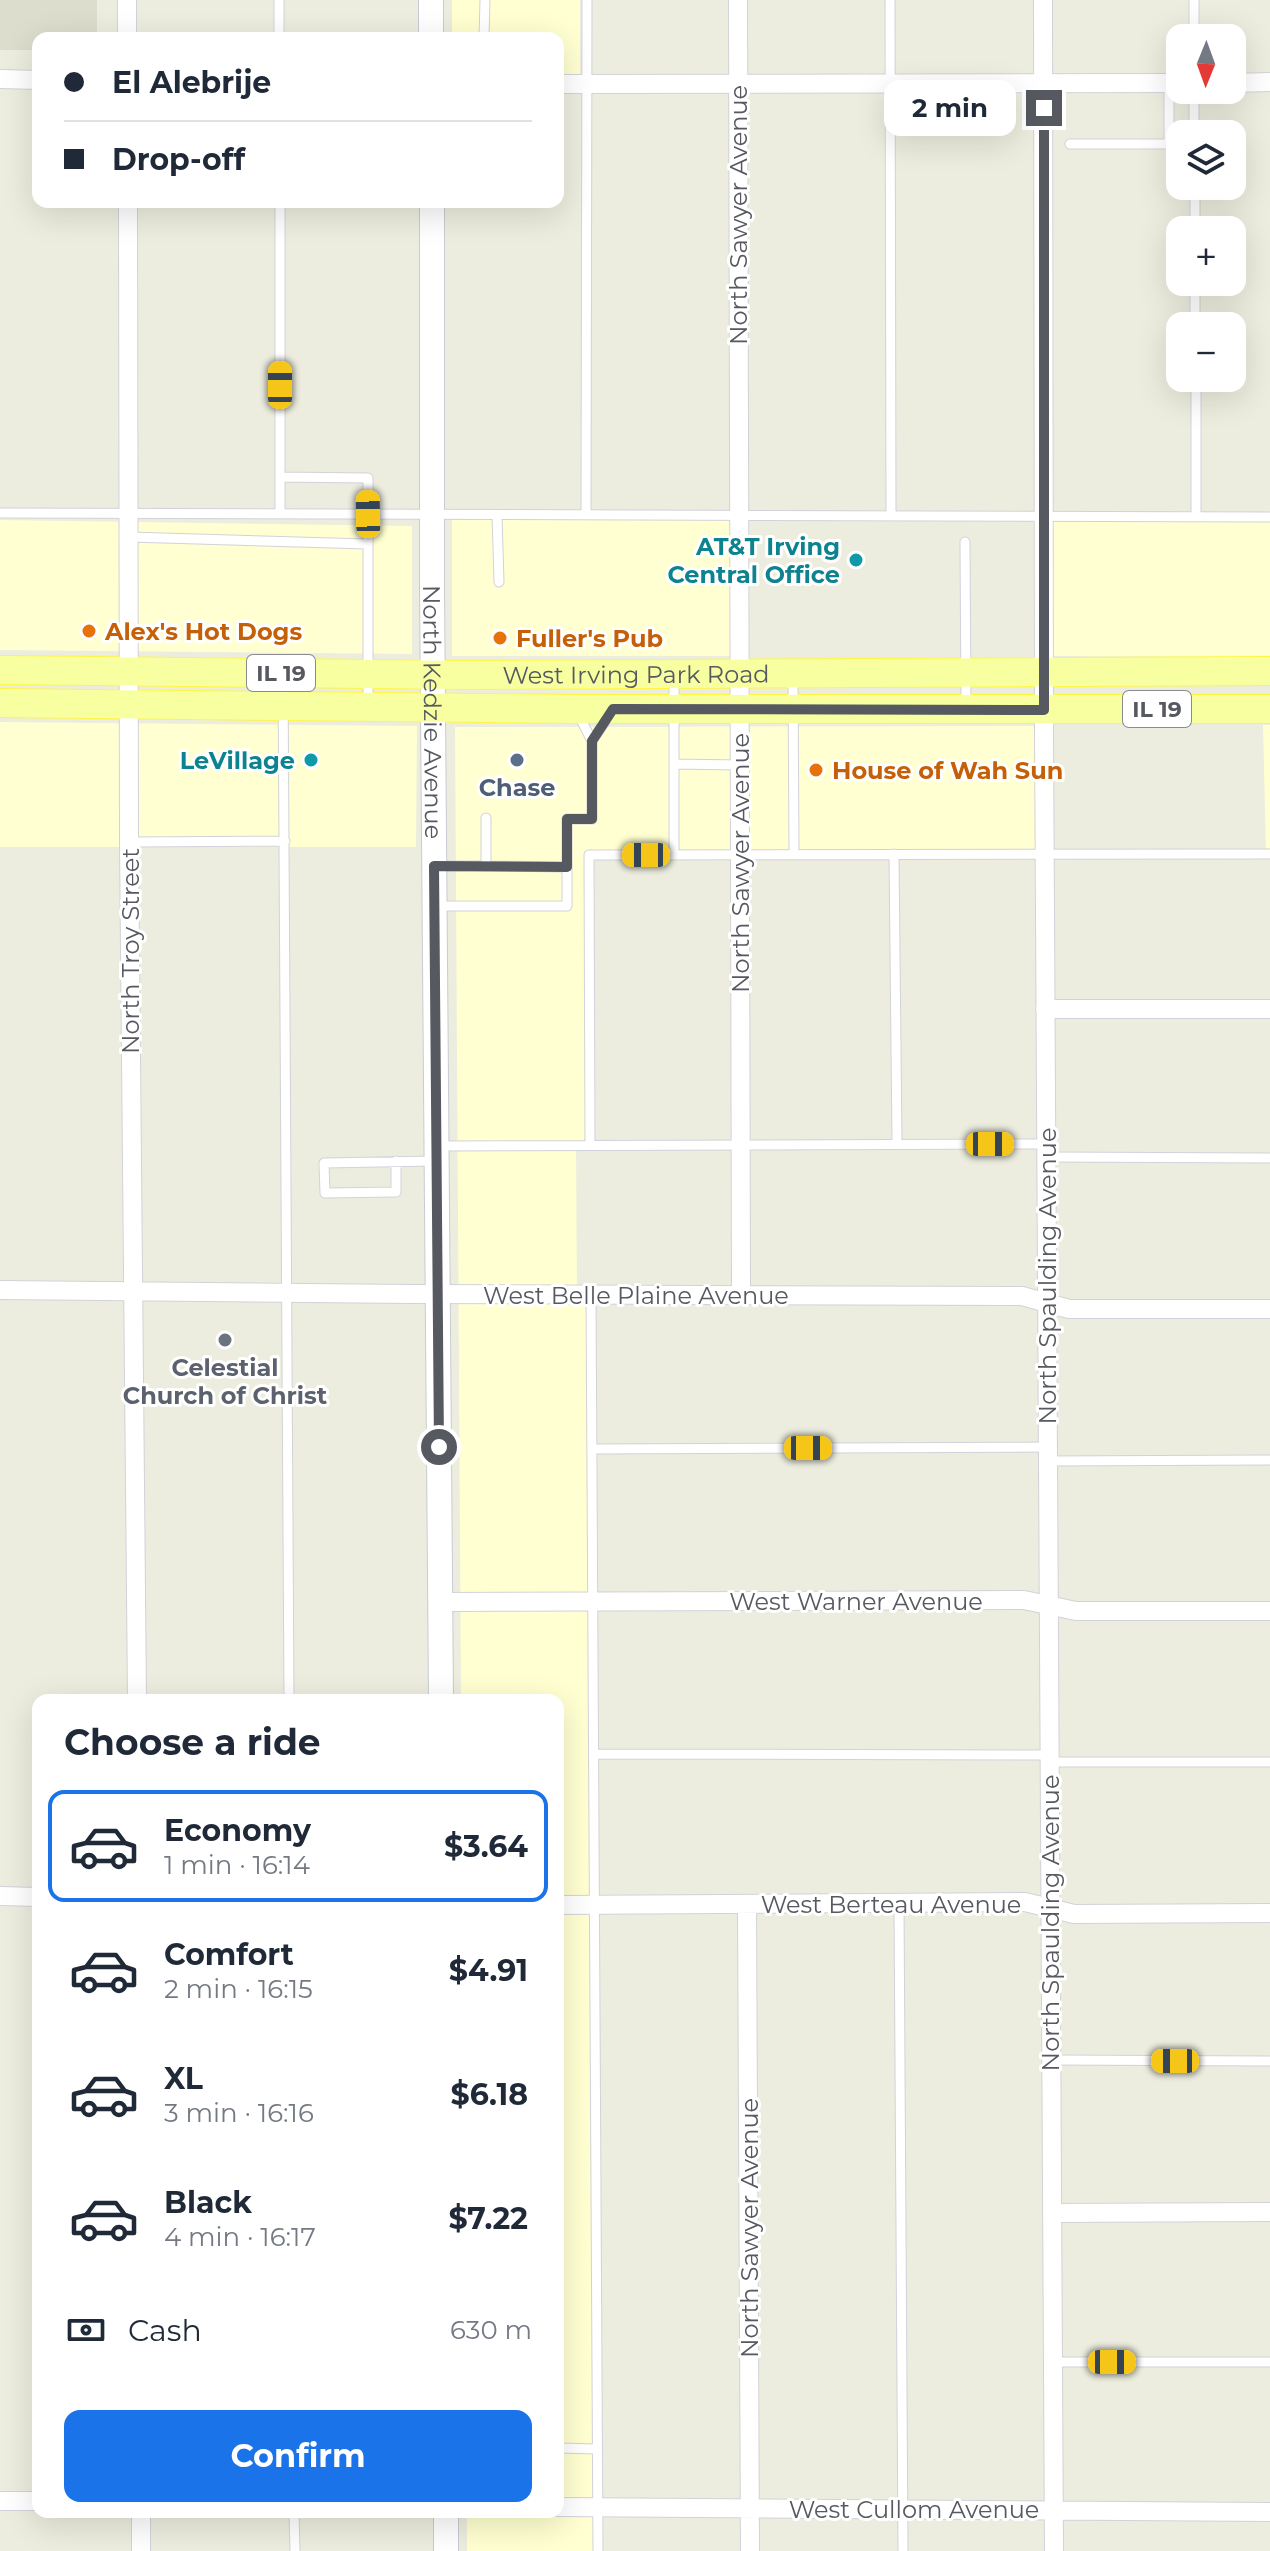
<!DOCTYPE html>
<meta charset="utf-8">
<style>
body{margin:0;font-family:Montserrat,sans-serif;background:#f6f6f7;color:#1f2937;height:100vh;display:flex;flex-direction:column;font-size:30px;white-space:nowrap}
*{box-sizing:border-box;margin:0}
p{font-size:26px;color:#747a83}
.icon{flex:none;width:44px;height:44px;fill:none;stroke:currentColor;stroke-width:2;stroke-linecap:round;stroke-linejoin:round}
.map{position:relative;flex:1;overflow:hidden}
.drawer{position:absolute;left:32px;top:1694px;width:532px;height:824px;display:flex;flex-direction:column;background:#fff;border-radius:16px;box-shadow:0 8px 32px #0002}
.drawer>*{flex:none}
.banner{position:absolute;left:32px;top:32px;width:532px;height:176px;border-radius:16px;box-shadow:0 8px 32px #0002;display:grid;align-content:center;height:176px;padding:0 32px;background:#fff}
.needle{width:52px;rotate:181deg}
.buttons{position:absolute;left:1166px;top:24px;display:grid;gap:16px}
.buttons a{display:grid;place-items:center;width:80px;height:80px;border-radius:16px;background:#fff;box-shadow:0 8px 32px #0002;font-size:40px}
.end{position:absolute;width:36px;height:36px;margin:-18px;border:10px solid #575961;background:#fff;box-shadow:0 0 0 4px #fff}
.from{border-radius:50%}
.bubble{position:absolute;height:56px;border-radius:16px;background:#fff;box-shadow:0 8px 32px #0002;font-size:26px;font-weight:700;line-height:56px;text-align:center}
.car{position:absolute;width:24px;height:48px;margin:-24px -12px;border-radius:10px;box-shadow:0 0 6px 2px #0007;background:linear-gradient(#f5c518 24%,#345 0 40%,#f5c518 0 76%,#345 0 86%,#f5c518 0)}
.banner b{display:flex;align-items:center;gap:28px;height:76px;font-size:30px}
.banner b+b{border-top:2px solid #e0e1e3}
.banner i{width:20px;height:20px;background:#1f2937}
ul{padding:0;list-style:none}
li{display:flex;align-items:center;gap:24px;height:112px;margin:0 16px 12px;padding:0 16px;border:4px solid transparent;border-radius:16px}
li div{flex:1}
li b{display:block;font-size:30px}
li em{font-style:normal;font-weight:700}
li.on{border-color:#1a73e8}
li>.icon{width:72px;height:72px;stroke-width:1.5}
h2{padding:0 32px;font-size:36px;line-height:96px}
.pay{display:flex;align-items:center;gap:20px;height:88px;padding:0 32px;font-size:30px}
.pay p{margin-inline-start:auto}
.action{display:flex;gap:16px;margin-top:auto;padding:16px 32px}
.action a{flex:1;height:92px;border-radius:16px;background:#1a73e8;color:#fff;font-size:32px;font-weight:700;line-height:92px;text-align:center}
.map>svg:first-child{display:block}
.commercial{fill:#ffffd1}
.education{fill:#dcddcd}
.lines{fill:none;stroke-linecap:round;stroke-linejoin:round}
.service-casing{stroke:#d2d2da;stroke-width:11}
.minor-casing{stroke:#d2d2da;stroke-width:20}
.secondary-casing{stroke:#c9cbd4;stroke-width:26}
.primary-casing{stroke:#fef645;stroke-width:30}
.service{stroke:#fff;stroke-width:9}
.minor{stroke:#fff;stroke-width:18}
.secondary{stroke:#fff;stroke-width:24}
.primary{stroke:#f8ffa1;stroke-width:28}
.route{stroke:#575961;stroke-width:10}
.culture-dot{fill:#0f9aa8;stroke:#fff;stroke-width:3}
.food-dot{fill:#e8710a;stroke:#fff;stroke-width:3}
.service-dot{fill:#5c6f8a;stroke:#fff;stroke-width:3}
.worship-dot{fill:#6b7280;stroke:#fff;stroke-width:3}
.labels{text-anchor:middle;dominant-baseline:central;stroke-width:6;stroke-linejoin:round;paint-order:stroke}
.shield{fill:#fff;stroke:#898b90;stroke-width:2}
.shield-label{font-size:22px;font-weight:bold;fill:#575961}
.street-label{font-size:24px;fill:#575961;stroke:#fff}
.culture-label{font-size:24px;font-weight:bold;fill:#0d838f;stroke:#fff;text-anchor:end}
.food-label{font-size:24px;font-weight:bold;fill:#c56008;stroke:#fff;text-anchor:start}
.service-label{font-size:24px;font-weight:bold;fill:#4e5e75;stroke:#fff}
.worship-label{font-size:24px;font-weight:bold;fill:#5b616d;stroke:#fff}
</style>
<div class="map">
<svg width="1270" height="2551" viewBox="0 0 1270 2551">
<rect width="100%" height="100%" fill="#ecedde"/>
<path class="commercial" d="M452,0H580V79H558V38H452Z
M732,519L734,656H452V520Z
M1051,519H1270V657L1052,656Z
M0,520L412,526V654L0,650Z
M0,722L417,726L416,847H0Z
M1263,725H1270V852H1266Z
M1041,726L1043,854L591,858L587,1143H576L577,1296L588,1297L596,2551H467V2512H558V1700H461L455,727Z"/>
<path class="education" d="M0,0H97V38H38V50H0Z"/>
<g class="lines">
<g class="service-casing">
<path id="service" d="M279,0V38
M890,0L891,516
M1194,0V38
M484,38L485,0
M1169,83V144H1180
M1194,90V134
M1070,144H1169
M1195,186V230
M280,202V514
M1195,282V326
M1196,378V517
M280,477L368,478V704
M0,513L1270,517
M497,515L499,582
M586,515L587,0
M129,537L368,544
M965,542L966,707
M283,675L289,1700
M793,677L794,854
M674,678V855
M577,712L592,741L610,714
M674,764L740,765
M129,842L285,841
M894,854L897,1144
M437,866H486V818
M486,866L567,867
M438,906H567V819H592V741
M590,1145L589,855L1270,854
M440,1146L1046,1144
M1046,1157L1270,1158
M396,1161V1192L325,1193L324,1163L436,1161
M591,1295L598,2551
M592,1449L1048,1447
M1048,1461L1270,1460
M594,1754L1050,1755
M1050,1762H1270
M899,1904L903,2551
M1051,2060L1270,2061
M1053,2362H1270
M558,2448L597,2449
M294,2512L295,2551"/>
</g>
<g class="minor-casing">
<path id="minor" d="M127,0V38
M738,0L741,1295
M1043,0L1044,733L1054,2551
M0,79L38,80
M1232,83L1270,82
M558,84L1180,83
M128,202L129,842L137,1700
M1045,1009H1270
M0,1290L410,1294L1022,1296L1069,1309H1270
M441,1602L1024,1600L1076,1611H1270
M0,1896L38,1897
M747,1904L750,2551
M558,1905L1025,1902L1074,1914L1270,1913
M1052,2213L1270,2212
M0,2501H38
M558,2507L1270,2512
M141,2512V2551"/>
</g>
<g class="secondary-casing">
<g id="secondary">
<path d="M431,38V0"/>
<path id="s1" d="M432,202V589L441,1700"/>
<path d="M446,2512V2551"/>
</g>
</g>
<g class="primary-casing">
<g id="primary">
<path id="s2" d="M0,670L463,675L1270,671"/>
<path d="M0,703L575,709H1270"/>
</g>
</g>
<use href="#service" class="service"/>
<use href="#minor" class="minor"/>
<use href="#secondary" class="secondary"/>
<use href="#primary" class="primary"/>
</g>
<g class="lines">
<path class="route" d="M439,1447L434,866L567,867V819H592V741L613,709L1044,710V108"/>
</g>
<g class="culture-dot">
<circle cx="856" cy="560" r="8"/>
<circle cx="311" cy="760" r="8"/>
</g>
<g class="food-dot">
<circle cx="89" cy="631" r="8"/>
<circle cx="500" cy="638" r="8"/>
<circle cx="816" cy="770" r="8"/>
</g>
<circle class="service-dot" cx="517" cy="760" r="8"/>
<circle class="worship-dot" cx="225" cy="1340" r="8"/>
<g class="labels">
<g class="shield">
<rect x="247" y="655" width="68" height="36" rx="6"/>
<rect x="1123" y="691" width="68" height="36" rx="6"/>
</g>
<g class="shield-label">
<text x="281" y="673">IL 19</text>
<text x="1157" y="709">IL 19</text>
</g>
<g class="street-label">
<text transform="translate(738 215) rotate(-90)">North Sawyer Avenue</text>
<text stroke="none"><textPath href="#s2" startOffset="636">West Irving Park Road</textPath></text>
<text stroke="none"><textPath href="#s1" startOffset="510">North Kedzie Avenue</textPath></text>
<text transform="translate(740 863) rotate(-90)">North Sawyer Avenue</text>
<text transform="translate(130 951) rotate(-90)">North Troy Street</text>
<text transform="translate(1047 1276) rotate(-90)">North Spaulding Avenue</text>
<text x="636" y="1295">West Belle Plaine Avenue</text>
<text x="856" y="1601">West Warner Avenue</text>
<text x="891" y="1904">West Berteau Avenue</text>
<text transform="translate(1050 1923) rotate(-90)">North Spaulding Avenue</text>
<text transform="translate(749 2228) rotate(-90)">North Sawyer Avenue</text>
<text x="914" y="2509">West Cullom Avenue</text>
</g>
<g class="culture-label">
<text x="840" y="546">AT&amp;T Irving<tspan x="840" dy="28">Central Office</tspan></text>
<text x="295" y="760">LeVillage</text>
</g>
<g class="food-label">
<text x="105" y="631">Alex's Hot Dogs</text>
<text x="516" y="638">Fuller's Pub</text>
<text x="832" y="770">House of Wah Sun</text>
</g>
<g class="service-label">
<text x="517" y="787">Chase</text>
</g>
<g class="worship-label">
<text x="225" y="1367">Celestial<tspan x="225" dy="28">Church of Christ</tspan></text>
</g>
</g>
</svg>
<div class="buttons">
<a><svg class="needle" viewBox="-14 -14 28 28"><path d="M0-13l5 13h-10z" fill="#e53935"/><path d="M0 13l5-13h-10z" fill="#747a83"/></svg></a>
<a><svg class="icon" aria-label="layers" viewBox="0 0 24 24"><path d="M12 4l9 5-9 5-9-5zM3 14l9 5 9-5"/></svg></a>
<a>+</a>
<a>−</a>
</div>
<i class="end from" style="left:439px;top:1447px"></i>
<i class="end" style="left:1044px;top:108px"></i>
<div class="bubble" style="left:884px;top:80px;width:132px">2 min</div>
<i class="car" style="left:280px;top:385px;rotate:0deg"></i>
<i class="car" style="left:368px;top:514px;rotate:359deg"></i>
<i class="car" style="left:646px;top:855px;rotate:270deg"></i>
<i class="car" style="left:990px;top:1144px;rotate:90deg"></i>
<i class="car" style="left:808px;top:1448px;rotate:90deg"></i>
<i class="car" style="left:1175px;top:2061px;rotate:270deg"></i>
<i class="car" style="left:1112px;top:2362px;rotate:90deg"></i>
<div class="banner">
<b><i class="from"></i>El Alebrije</b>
<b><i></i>Drop-off</b>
</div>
<section class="drawer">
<h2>Choose a ride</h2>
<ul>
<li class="on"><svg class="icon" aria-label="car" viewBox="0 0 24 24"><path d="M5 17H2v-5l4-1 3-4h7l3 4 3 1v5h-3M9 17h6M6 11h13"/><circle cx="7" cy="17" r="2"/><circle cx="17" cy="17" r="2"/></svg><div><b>Economy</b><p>1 min · 16:14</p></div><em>$3.64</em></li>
<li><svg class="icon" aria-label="car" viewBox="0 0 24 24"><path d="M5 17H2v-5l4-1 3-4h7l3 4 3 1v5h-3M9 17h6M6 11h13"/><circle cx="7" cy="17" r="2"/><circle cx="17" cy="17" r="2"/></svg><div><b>Comfort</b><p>2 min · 16:15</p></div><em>$4.91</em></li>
<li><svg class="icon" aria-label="car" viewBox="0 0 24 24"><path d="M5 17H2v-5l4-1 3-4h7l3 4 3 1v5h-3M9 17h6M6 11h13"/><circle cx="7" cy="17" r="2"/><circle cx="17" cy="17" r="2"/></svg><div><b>XL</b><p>3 min · 16:16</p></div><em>$6.18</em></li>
<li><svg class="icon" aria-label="car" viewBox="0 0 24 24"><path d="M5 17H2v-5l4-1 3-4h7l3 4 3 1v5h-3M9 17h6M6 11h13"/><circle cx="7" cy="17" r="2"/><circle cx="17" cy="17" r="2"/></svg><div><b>Black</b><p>4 min · 16:17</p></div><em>$7.22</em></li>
</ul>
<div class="pay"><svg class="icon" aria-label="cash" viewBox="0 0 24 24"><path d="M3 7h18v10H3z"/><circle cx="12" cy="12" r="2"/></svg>Cash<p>630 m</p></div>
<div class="action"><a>Confirm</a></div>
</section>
</div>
